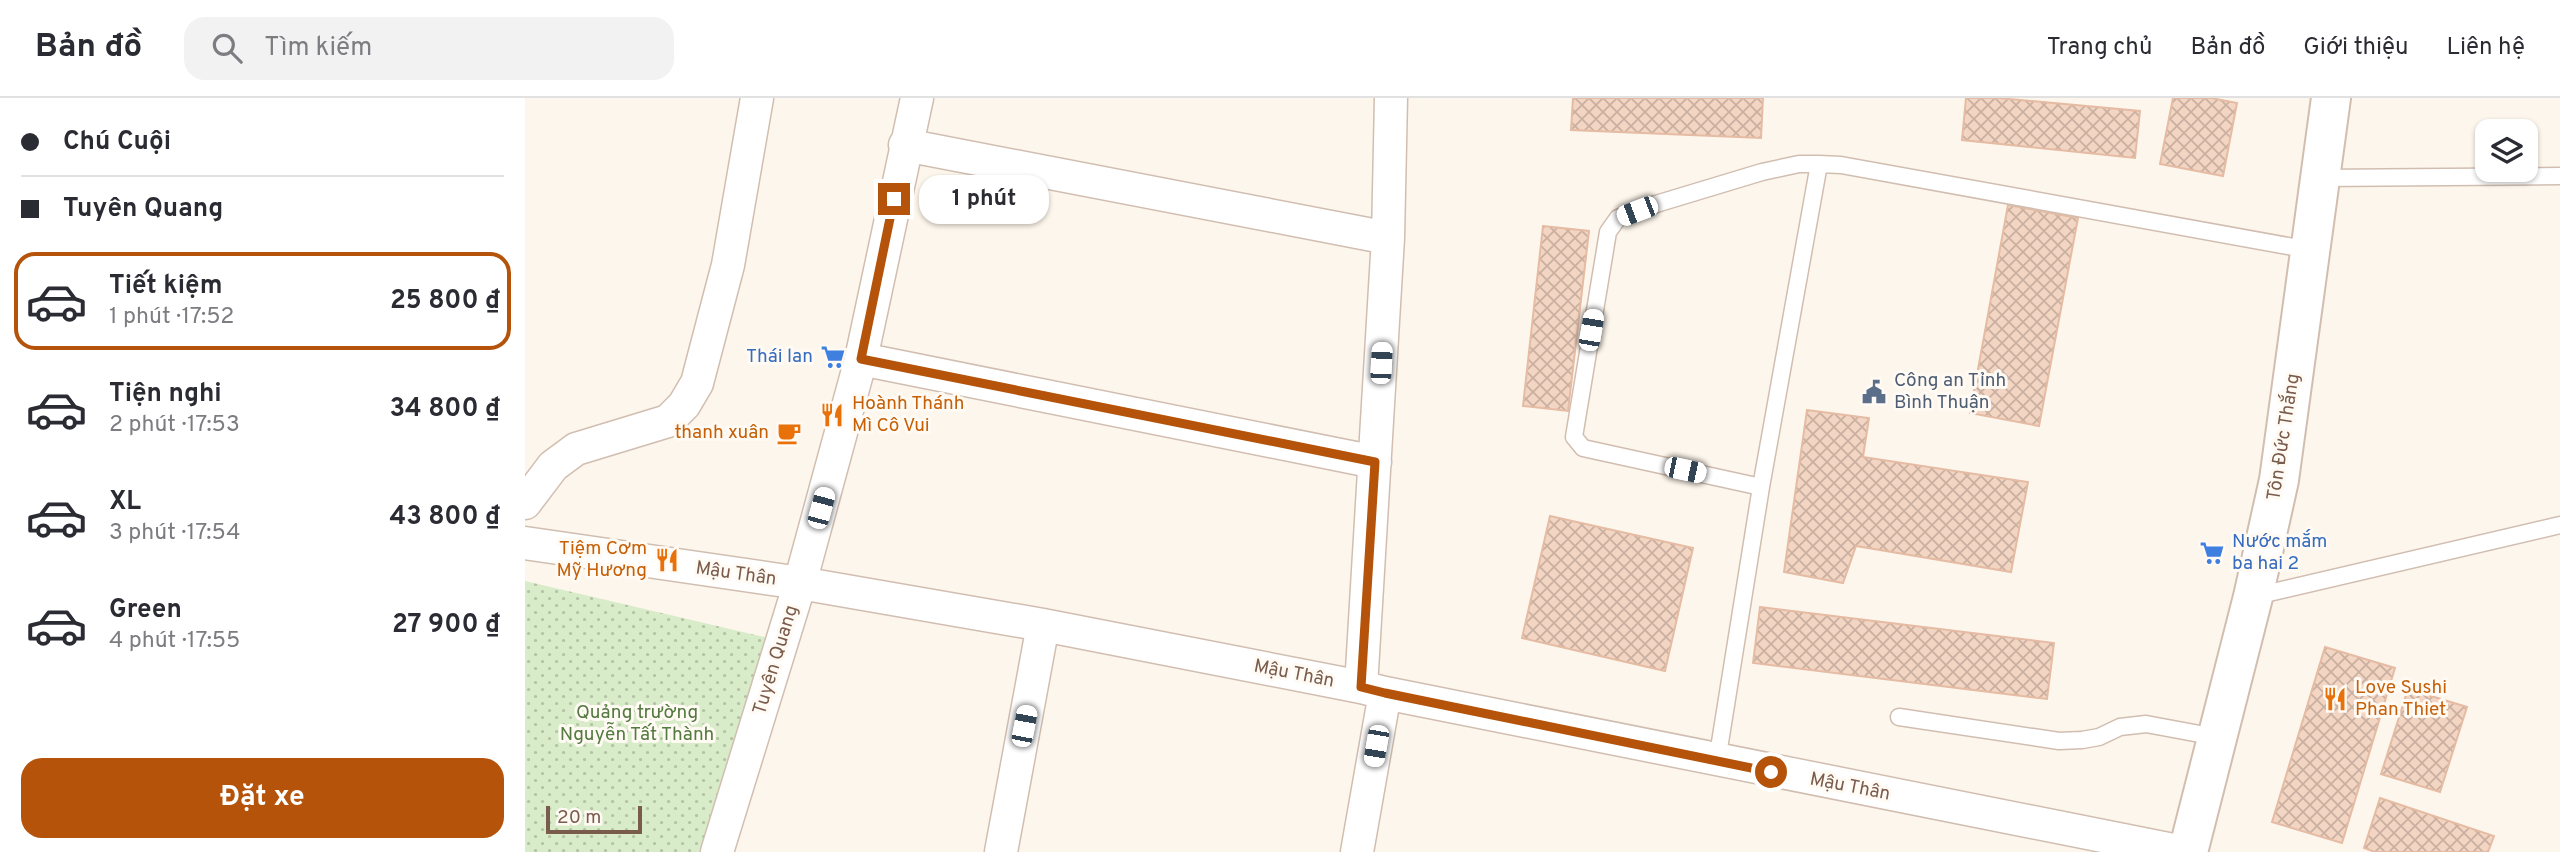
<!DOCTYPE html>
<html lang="vi">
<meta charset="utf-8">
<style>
body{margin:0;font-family:Overpass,sans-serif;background:#f2f2f3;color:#2b2b33;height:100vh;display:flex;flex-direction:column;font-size:26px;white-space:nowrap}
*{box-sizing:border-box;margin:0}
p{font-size:23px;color:#7c7c81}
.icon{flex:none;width:38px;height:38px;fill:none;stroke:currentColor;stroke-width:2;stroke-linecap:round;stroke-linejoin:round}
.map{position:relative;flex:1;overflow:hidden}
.sheet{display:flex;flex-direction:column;background:#fff;width:525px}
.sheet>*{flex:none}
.guide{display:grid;align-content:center;height:154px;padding:0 21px;background:#fff}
.buttons{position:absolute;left:1950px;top:21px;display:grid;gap:14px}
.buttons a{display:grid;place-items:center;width:63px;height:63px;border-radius:14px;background:#fff;box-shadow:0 2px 5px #0004;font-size:35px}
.scale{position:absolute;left:21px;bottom:18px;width:96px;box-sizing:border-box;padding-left:7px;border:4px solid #7a5c4d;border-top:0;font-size:19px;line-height:24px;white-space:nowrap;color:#7a5c4d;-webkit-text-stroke:5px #fffaf3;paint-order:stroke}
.end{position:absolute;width:32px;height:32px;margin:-16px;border:9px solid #b45309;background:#fff;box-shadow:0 0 0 4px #fff}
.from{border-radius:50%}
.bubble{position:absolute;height:49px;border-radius:21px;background:#fff;box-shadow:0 2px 5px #0004;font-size:23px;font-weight:700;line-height:49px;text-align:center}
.car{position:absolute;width:21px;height:42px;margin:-21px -10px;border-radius:9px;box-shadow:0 0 5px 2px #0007;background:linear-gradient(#fff 24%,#345 0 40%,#fff 0 76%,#345 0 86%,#fff 0)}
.guide b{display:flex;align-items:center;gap:24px;height:66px;font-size:26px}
.guide b+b{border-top:2px solid #e1e1e2}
.guide i{width:18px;height:18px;background:#2b2b33}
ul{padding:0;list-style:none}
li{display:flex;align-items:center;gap:21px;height:98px;margin:0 14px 10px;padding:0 7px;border:4px solid transparent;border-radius:21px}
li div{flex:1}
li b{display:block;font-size:26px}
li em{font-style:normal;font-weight:700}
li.on{border-color:#b45309}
li>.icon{width:63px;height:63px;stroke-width:1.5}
.cta{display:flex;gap:14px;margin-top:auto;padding:14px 21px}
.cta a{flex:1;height:80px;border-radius:21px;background:#b45309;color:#fff;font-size:28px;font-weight:700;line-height:80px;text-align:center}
header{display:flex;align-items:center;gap:42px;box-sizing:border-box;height:98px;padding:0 35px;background:#fff;border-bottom:2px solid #e1e1e2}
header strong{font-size:33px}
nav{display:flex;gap:38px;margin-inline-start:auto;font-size:24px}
.search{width:490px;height:63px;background:#f2f2f3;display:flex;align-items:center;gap:18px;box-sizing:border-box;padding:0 24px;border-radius:21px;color:#7c7c81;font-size:26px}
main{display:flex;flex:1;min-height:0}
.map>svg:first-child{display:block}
.grass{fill:url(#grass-dots)}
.building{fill:url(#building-cross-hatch);stroke:#e6bba3;stroke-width:2}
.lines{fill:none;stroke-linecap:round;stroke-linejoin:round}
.service-casing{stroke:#d1beb0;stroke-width:19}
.minor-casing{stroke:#d1beb0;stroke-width:35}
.tertiary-casing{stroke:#d1beb0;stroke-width:42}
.service{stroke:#fff;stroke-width:16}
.minor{stroke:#fff;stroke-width:32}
.tertiary{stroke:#fff;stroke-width:38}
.route{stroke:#b45309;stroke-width:9}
.labels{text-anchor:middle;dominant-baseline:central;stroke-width:6;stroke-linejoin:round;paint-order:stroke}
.shop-label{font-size:19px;fill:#366cbe;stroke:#fffaf3;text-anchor:end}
.service-label{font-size:19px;fill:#4e5e75;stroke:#fffaf3;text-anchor:start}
.food-label{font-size:19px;fill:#c56008;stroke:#fffaf3;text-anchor:start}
.street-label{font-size:19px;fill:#7a5c4d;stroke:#fffaf3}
.park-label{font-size:19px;fill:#537a41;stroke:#fffaf3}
</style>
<header>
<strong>Bản đồ</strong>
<div class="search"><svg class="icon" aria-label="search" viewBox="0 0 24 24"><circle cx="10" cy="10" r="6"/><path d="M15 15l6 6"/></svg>Tìm kiếm</div>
<nav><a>Trang chủ</a><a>Bản đồ</a><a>Giới thiệu</a><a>Liên hệ</a></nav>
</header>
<main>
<section class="sheet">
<div class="guide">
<b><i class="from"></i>Chú Cuội</b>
<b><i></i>Tuyên Quang</b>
</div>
<ul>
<li class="on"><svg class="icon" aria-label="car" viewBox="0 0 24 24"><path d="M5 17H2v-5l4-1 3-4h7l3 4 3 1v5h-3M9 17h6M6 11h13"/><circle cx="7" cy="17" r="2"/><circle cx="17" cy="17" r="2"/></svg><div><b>Tiết kiệm</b><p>1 phút · 17:52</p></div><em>25 800 ₫</em></li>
<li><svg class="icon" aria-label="car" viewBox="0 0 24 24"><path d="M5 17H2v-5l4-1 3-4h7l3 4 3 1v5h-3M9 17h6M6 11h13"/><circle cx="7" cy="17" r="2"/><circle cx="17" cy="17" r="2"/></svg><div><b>Tiện nghi</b><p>2 phút · 17:53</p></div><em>34 800 ₫</em></li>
<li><svg class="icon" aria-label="car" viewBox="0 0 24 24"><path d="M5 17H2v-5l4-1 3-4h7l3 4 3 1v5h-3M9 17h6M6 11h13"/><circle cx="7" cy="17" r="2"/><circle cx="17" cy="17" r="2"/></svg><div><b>XL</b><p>3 phút · 17:54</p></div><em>43 800 ₫</em></li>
<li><svg class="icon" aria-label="car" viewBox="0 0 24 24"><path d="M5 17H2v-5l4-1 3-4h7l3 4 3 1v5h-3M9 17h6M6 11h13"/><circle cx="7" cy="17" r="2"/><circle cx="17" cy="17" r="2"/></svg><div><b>Green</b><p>4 phút · 17:55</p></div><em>27 900 ₫</em></li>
</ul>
<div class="cta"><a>Đặt xe</a></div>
</section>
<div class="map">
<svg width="2035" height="754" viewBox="0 0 2035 754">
<defs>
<pattern id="grass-dots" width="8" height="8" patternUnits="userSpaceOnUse" patternTransform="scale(1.75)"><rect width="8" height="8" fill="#d8ecc9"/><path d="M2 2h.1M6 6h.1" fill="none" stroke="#b4c2a5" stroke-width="1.8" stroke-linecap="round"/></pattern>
<pattern id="building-cross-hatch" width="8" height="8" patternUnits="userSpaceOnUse" patternTransform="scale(1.75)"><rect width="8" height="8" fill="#f3d5c3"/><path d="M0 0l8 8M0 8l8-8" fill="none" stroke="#cab0a1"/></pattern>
</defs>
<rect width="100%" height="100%" fill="#fdf6ec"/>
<path class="grass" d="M0,483L252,542L194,754H0Z"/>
<path class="building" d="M1048,0H1238L1236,40L1046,32Z
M1441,0H1473L1615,13L1610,60L1437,42Z
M1648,0H1686L1712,5L1698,78L1635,66Z
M1483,107L1553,120L1514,328L1445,315Z
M1018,128L1064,133L1043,313L998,308Z
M1282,312L1344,320L1338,359L1503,384L1486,474L1331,448L1318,485L1259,474Z
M1025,418L1168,450L1140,573L997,540Z
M1235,509L1529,545L1522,601L1228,565Z
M1800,549L1870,570L1817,745L1747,724Z
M1883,591L1942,609L1915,694L1856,676Z
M1855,700L1969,738L1963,754H1850L1839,750Z"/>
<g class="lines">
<g class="service-casing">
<path id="service" d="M1795,80L2035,78
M1236,389L1058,350L1049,339L1083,134L1093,120L1131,106L1237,74L1274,66H1294
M1731,498L2035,427
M1374,619L1534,643L1557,642L1574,639L1595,629L1621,626L1691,639
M1192,663L1236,389L1294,66L1316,67L1785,152"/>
</g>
<g class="minor-casing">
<path id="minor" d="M380,47L863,140
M336,261L850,364
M0,405L28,368L51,351L143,323L159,307L172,285L203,167L232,0
M0,445L275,485L518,527L836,589L860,595L1658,754
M836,589L863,140L866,0
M192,754L275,485L336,261L392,0
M476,754L518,527
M832,754L860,595"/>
</g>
<g class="tertiary-casing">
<path id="tertiary" d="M1663,754L1728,499L1754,382L1806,0"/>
</g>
<use href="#service" class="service"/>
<use href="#minor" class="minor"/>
<use href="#tertiary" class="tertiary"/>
</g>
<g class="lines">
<path class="route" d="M369,101L336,261L850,364L836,589L860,595L1246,674"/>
</g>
<defs>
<g id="supermarket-bare" transform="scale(1.89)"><path d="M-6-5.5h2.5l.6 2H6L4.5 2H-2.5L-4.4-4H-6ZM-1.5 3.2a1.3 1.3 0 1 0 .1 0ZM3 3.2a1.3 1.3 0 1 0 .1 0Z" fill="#3f7fe0" stroke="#fffaf3" stroke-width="2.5" paint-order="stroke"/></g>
<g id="civic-bare" transform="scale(1.89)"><path d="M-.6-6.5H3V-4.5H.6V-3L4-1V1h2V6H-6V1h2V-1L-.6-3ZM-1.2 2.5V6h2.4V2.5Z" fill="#5c6f8a" stroke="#fffaf3" stroke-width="2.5" paint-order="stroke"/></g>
<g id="restaurant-bare" transform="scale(1.89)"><path d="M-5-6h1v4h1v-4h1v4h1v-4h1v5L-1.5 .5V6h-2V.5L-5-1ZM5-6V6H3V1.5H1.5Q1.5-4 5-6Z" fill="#e8710a" stroke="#fffaf3" stroke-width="2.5" paint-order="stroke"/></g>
<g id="cafe-bare" transform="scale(1.89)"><path d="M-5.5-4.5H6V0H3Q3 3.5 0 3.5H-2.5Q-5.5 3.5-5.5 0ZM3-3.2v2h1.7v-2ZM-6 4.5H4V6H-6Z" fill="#e8710a" stroke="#fffaf3" stroke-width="2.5" paint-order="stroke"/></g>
</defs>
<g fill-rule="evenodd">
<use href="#supermarket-bare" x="308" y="259"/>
<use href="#civic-bare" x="1349" y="294"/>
<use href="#restaurant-bare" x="307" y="317"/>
<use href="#cafe-bare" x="264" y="335"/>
<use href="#supermarket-bare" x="1687" y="455"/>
<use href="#restaurant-bare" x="142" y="462"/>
<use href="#restaurant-bare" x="1810" y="601"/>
</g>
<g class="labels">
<g class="shop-label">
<text x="288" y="259">Thái lan</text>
<text x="1707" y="444" text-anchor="start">Nước mắm<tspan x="1707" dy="22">ba hai 2</tspan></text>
</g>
<g class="service-label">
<text x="1369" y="283">Công an Tỉnh<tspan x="1369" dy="22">Bình Thuận</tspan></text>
</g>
<g class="food-label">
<text x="327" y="306">Hoành Thánh<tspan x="327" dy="22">Mì Cô Vui</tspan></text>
<text x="244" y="335" text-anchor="end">thanh xuân</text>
<text x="122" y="451" text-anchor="end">Tiệm Cơm<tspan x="122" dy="22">Mỹ Hương</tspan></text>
<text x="1830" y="590">Love Sushi<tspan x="1830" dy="22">Phan Thiet</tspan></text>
</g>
<g class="street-label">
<text transform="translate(1759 339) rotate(-81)">Tôn Đức Thắng</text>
<text transform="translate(211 476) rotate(8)">Mậu Thân</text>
<text transform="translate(251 562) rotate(-73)">Tuyên Quang</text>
<text transform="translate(769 576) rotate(11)">Mậu Thân</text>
<text transform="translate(1325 689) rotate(11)">Mậu Thân</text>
</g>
<g class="park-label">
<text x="112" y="615">Quảng trường<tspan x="112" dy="22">Nguyễn Tất Thành</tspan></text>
</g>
</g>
</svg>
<div class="buttons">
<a><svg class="icon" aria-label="layers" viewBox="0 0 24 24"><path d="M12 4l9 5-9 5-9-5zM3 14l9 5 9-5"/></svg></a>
</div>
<div class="scale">20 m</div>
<i class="end from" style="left:1246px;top:674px"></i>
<i class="end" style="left:369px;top:101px"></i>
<div class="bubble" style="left:394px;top:77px;width:130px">1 phút</div>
<i class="car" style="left:1112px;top:113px;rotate:249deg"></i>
<i class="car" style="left:1066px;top:232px;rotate:10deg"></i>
<i class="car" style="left:856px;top:265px;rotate:3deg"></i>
<i class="car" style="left:1160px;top:372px;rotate:102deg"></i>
<i class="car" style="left:296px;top:410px;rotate:15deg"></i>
<i class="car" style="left:499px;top:628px;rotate:11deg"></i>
<i class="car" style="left:851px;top:648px;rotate:190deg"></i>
</div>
</main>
